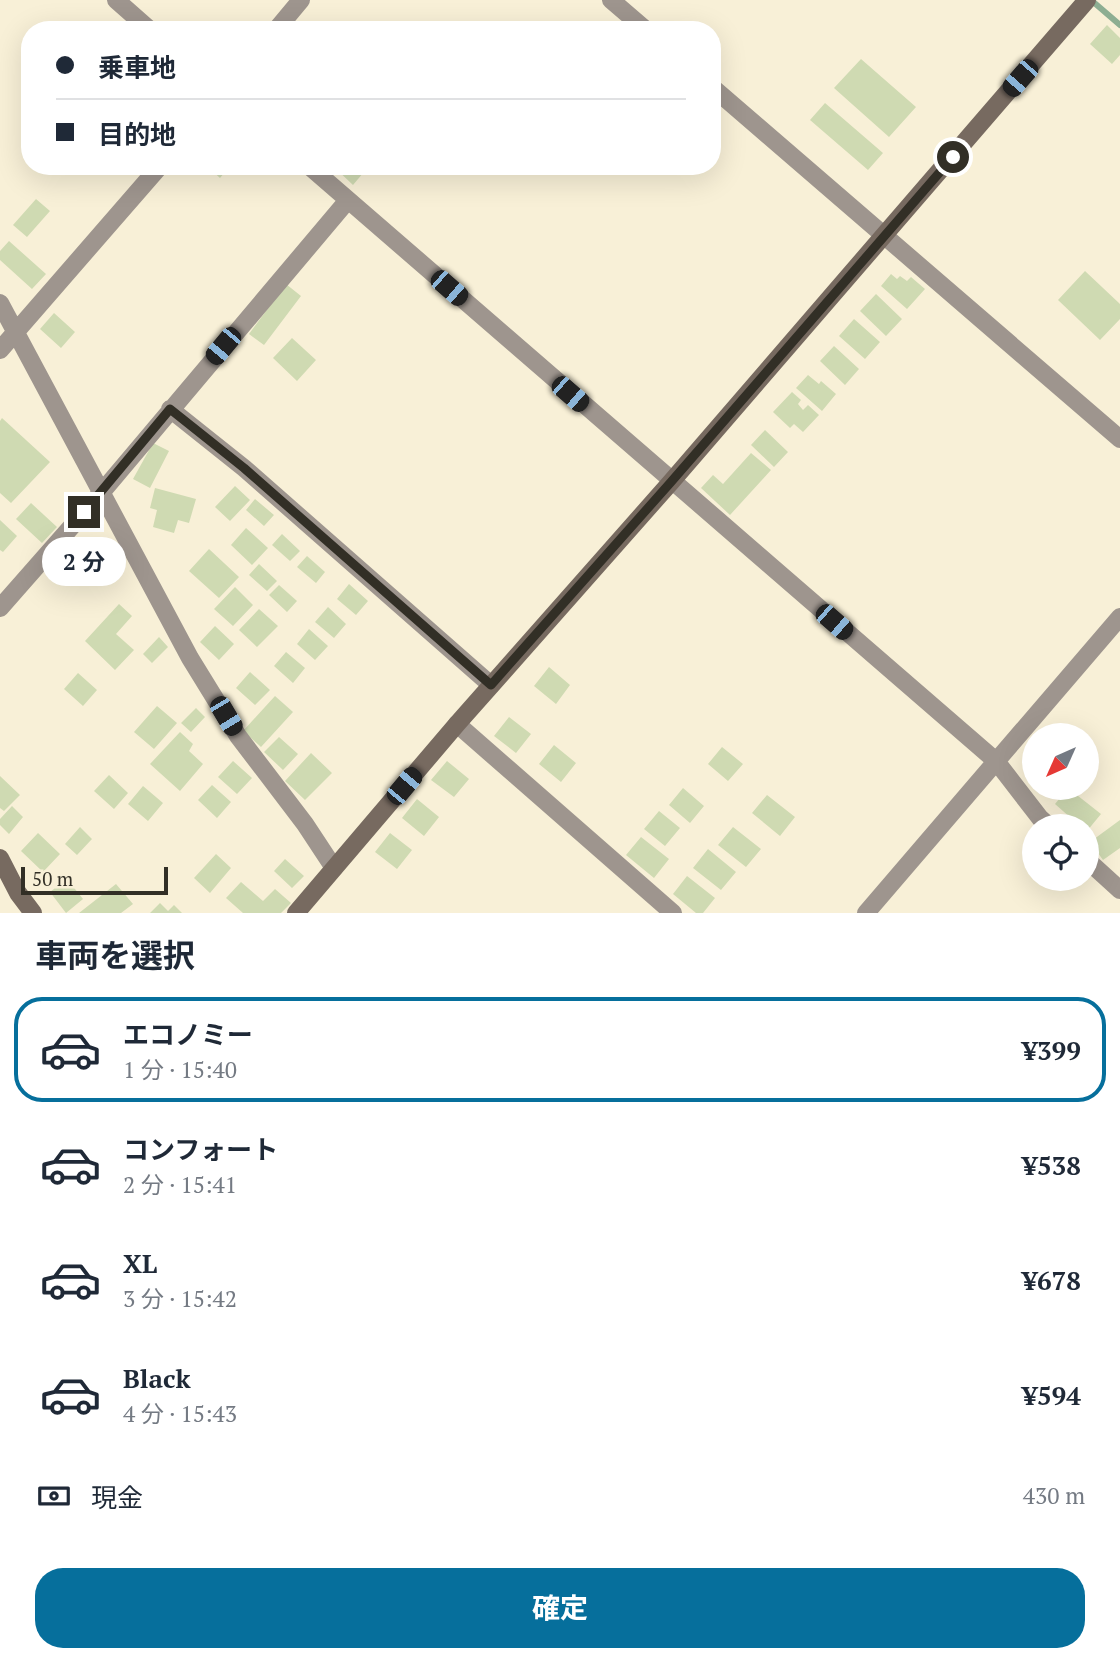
<!DOCTYPE html>
<html lang="ja">
<meta charset="utf-8">
<style>
body{margin:0;font-family:"PT Serif","Noto Sans JP",serif;background:#f6f6f7;color:#1f2937;height:100vh;display:flex;flex-direction:column;font-size:26px;white-space:nowrap}
*{box-sizing:border-box;margin:0}
p{font-size:23px;color:#747a83}
.icon{flex:none;width:38px;height:38px;fill:none;stroke:currentColor;stroke-width:2;stroke-linecap:round;stroke-linejoin:round}
.map{position:relative;height:913px;overflow:hidden}
.side{display:flex;flex-direction:column;background:#fff;flex:1}
.side>*{flex:none}
.guide{position:absolute;left:21px;top:21px;width:700px;height:154px;border-radius:28px;box-shadow:0 7px 28px #0002;display:grid;align-content:center;height:154px;padding:0 35px;background:#fff}
.needle{width:46px;rotate:225deg}
.controls{position:absolute;left:1022px;top:723px;display:grid;gap:14px}
.controls a{display:grid;place-items:center;width:77px;height:77px;border-radius:50%;background:#fff;box-shadow:0 7px 28px #0002;font-size:35px}
.scale{position:absolute;left:21px;bottom:18px;width:147px;box-sizing:border-box;padding-left:7px;border:4px solid #322f26;border-top:0;font-size:19px;line-height:24px;white-space:nowrap;color:#322f26;-webkit-text-stroke:5px #f8f0d7;paint-order:stroke}
.end{position:absolute;width:32px;height:32px;margin:-16px;border:9px solid #322f26;background:#fff;box-shadow:0 0 0 4px #fff}
.from{border-radius:50%}
.bubble{position:absolute;height:49px;border-radius:24px;background:#fff;box-shadow:0 7px 28px #0002;font-size:23px;font-weight:700;line-height:49px;text-align:center}
.car{position:absolute;width:21px;height:42px;margin:-21px -10px;border-radius:9px;box-shadow:0 0 5px 2px #0007;background:linear-gradient(#222 24%,#8ab4d8 0 40%,#222 0 76%,#8ab4d8 0 86%,#222 0)}
.guide b{display:flex;align-items:center;gap:24px;height:66px;font-size:26px}
.guide b+b{border-top:2px solid #e0e1e3}
.guide i{width:18px;height:18px;background:#1f2937}
ul{padding:0;list-style:none}
li{display:flex;align-items:center;gap:21px;height:105px;margin:0 14px 10px;padding:0 21px;border:4px solid transparent;border-radius:28px}
li div{flex:1}
li b{display:block;font-size:26px}
li em{font-style:normal;font-weight:700}
li.active{border-color:#066f9c}
li>.icon{width:63px;height:63px;stroke-width:1.5}
h2{padding:0 35px;font-size:32px;line-height:84px}
.pay{display:flex;align-items:center;gap:18px;height:77px;padding:0 35px;font-size:26px}
.pay p{margin-inline-start:auto}
.cta{display:flex;gap:14px;margin-top:auto;padding:14px 35px}
.cta a{flex:1;height:80px;border-radius:28px;background:#066f9c;color:#fff;font-size:28px;font-weight:700;line-height:80px;text-align:center}
.map>svg:first-child{display:block}
.lines{fill:none;stroke-linecap:round;stroke-linejoin:round}
.stream{stroke:#8dae92;stroke-width:6}
.building{fill:#cfdab2}
.street{stroke:#9e958e;stroke-width:18}
.secondary{stroke:#776a60;stroke-width:18}
.route{stroke:#322f26;stroke-width:9}
</style>
<div class="map">
<svg width="1120" height="913" viewBox="0 0 1120 913">
<rect width="100%" height="100%" fill="#f8f0d7"/>
<g class="lines">
<path class="stream" d="M1091,0L1120,25"/>
</g>
<path class="building" d="M1107,25L1120,38V55L1112,64L1090,44Z
M861,59L916,107L889,137L834,88Z
M825,103L883,153L868,170L810,120Z
M207,166H230L220,178Z
M333,166H369L353,185Z
M36,199L50,211L27,237L13,225Z
M9,241L46,274L32,289L0,260V251Z
M1085,271L1120,304V319L1100,340L1058,300Z
M891,274L897,279L900,276L907,281L911,277L925,289L907,309L881,286Z
M286,284L301,296L264,345L249,334Z
M876,294L902,319L886,336L860,311Z
M54,313L75,332L61,348L40,329Z
M854,319L880,342L865,359L839,336Z
M292,338L316,360L297,381L273,358Z
M834,346L859,369L845,385L820,361Z
M808,375L819,384L821,381L836,394L822,411L796,388Z
M792,392L801,400L798,404L803,410L808,405L819,415L803,432L794,424L790,428L773,412Z
M2,418L50,462L11,503L0,493V421Z
M765,430L788,452L774,467L751,445Z
M153,443L169,451L150,488L133,479Z
M751,453L771,470L730,515L701,488L713,475L723,484Z
M235,486L250,500L230,521L215,507Z
M155,488L196,499L189,523L178,520L174,533L153,527L157,510L150,508Z
M255,499L274,515L264,526L246,510Z
M31,503L57,527L42,543L16,519Z
M0,520L17,536L3,552L0,550Z
M246,528L268,548L252,565L231,545Z
M282,534L300,551L290,561L272,545Z
M209,549L239,577L219,598L189,571Z
M307,556L325,572L316,583L297,567Z
M259,564L277,581L267,591L249,575Z
M349,584L368,601L356,615L337,599Z
M279,585L297,601L287,612L269,595Z
M235,587L253,605L233,626L214,609Z
M119,604L132,616L116,634L134,650L115,670L85,641Z
M328,607L346,624L334,638L315,622Z
M259,609L278,626L257,647L239,630Z
M215,626L234,644L219,660L200,642Z
M309,629L328,646L315,660L297,644Z
M159,637L168,647L152,663L143,654Z
M286,652L305,668L293,683L274,666Z
M549,667L570,685L556,704L534,686Z
M250,672L270,690L255,705L236,688Z
M78,673L97,690L83,706L64,689Z
M275,696L293,712L261,747L243,731Z
M157,706L177,723L154,749L134,732Z
M196,708L205,717L191,732L181,723Z
M509,717L531,734L516,753L494,736Z
M180,732L193,744L189,751L203,764L180,791L150,764Z
M279,737L298,754L283,770L264,752Z
M554,745L576,763L561,782L539,764Z
M722,747L743,764L728,781L708,764Z
M311,753L332,773L305,800L285,781Z
M233,761L252,778L237,794L218,777Z
M447,761L469,779L454,797L431,780Z
M109,775L128,793L114,809L94,791Z
M0,776L20,795L4,811L0,808Z
M212,785L231,802L217,818L198,800Z
M143,786L163,803L148,821L128,804Z
M683,788L704,806L690,823L669,805Z
M1068,788L1101,814L1087,831V826H1080L1055,804Z
M767,795L795,817L780,836L752,813Z
M417,799L439,817L424,836L402,818Z
M12,806L23,817L9,834L0,825V819Z
M659,811L680,828L665,846L644,829Z
M1120,820V848L1103,860L1090,842Z
M80,827L92,839L77,855L65,844Z
M733,827L761,849L746,867L718,845Z
M38,833L60,854L43,872L21,851Z
M390,833L412,850L397,869L375,852Z
M641,837L669,859L654,878L626,855Z
M708,849L736,872L721,890L693,868Z
M216,854L231,868L210,893L194,878Z
M285,859L304,876L292,888L274,871Z
M687,876L715,898L703,913H696L673,894Z
M67,879L83,899L66,913L50,892Z
M241,882L263,901L275,889L291,903L281,913H243L226,898Z
M116,884L133,904L121,913H79Z
M160,903L168,911L174,905L182,913H150Z"/>
<g class="lines">
<path class="street" d="M116,0L150,30
M611,0L646,30
M276,30L301,0
M712,87L1120,439
M309,166L996,761L1040,818L1049,826
M0,303L190,658L238,736L305,824L334,868
M0,350L160,166
M170,409L244,468L491,685
M0,608L101,493L348,200
M457,724L673,913
M1087,860L1120,890
M866,913L1120,617"/>
<path class="secondary" d="M0,858L18,893L33,913
M296,913L457,724L671,482L1087,0"/>
</g>
<g class="lines">
<path class="route" d="M84,512L170,409L244,468L491,685L671,482L953,157"/>
</g>
</svg>
<div class="controls">
<a><svg class="needle" viewBox="-14 -14 28 28"><path d="M0-13l5 13h-10z" fill="#e53935"/><path d="M0 13l5-13h-10z" fill="#747a83"/></svg></a>
<a><svg class="icon" aria-label="locate" viewBox="0 0 24 24"><circle cx="12" cy="12" r="6"/><path d="M12 2v4M12 18v4M2 12h4M18 12h4"/></svg></a>
</div>
<div class="scale">50 m</div>
<i class="end from" style="left:953px;top:157px"></i>
<i class="end" style="left:84px;top:512px"></i>
<div class="bubble" style="left:42px;top:537px;width:84px">2 分</div>
<i class="car" style="left:1020px;top:78px;rotate:221deg"></i>
<i class="car" style="left:449px;top:288px;rotate:131deg"></i>
<i class="car" style="left:223px;top:346px;rotate:220deg"></i>
<i class="car" style="left:570px;top:394px;rotate:131deg"></i>
<i class="car" style="left:834px;top:622px;rotate:131deg"></i>
<i class="car" style="left:226px;top:716px;rotate:149deg"></i>
<i class="car" style="left:404px;top:786px;rotate:40deg"></i>
<div class="guide">
<b><i class="from"></i>乗車地</b>
<b><i></i>目的地</b>
</div>
</div>
<section class="side">
<h2>車両を選択</h2>
<ul>
<li class="active"><svg class="icon" aria-label="car" viewBox="0 0 24 24"><path d="M5 17H2v-5l4-1 3-4h7l3 4 3 1v5h-3M9 17h6M6 11h13"/><circle cx="7" cy="17" r="2"/><circle cx="17" cy="17" r="2"/></svg><div><b>エコノミー</b><p>1 分 · 15:40</p></div><em>¥399</em></li>
<li><svg class="icon" aria-label="car" viewBox="0 0 24 24"><path d="M5 17H2v-5l4-1 3-4h7l3 4 3 1v5h-3M9 17h6M6 11h13"/><circle cx="7" cy="17" r="2"/><circle cx="17" cy="17" r="2"/></svg><div><b>コンフォート</b><p>2 分 · 15:41</p></div><em>¥538</em></li>
<li><svg class="icon" aria-label="car" viewBox="0 0 24 24"><path d="M5 17H2v-5l4-1 3-4h7l3 4 3 1v5h-3M9 17h6M6 11h13"/><circle cx="7" cy="17" r="2"/><circle cx="17" cy="17" r="2"/></svg><div><b>XL</b><p>3 分 · 15:42</p></div><em>¥678</em></li>
<li><svg class="icon" aria-label="car" viewBox="0 0 24 24"><path d="M5 17H2v-5l4-1 3-4h7l3 4 3 1v5h-3M9 17h6M6 11h13"/><circle cx="7" cy="17" r="2"/><circle cx="17" cy="17" r="2"/></svg><div><b>Black</b><p>4 分 · 15:43</p></div><em>¥594</em></li>
</ul>
<div class="pay"><svg class="icon" aria-label="cash" viewBox="0 0 24 24"><path d="M3 7h18v10H3z"/><circle cx="12" cy="12" r="2"/></svg>現金<p>430 m</p></div>
<div class="cta"><a>確定</a></div>
</section>
